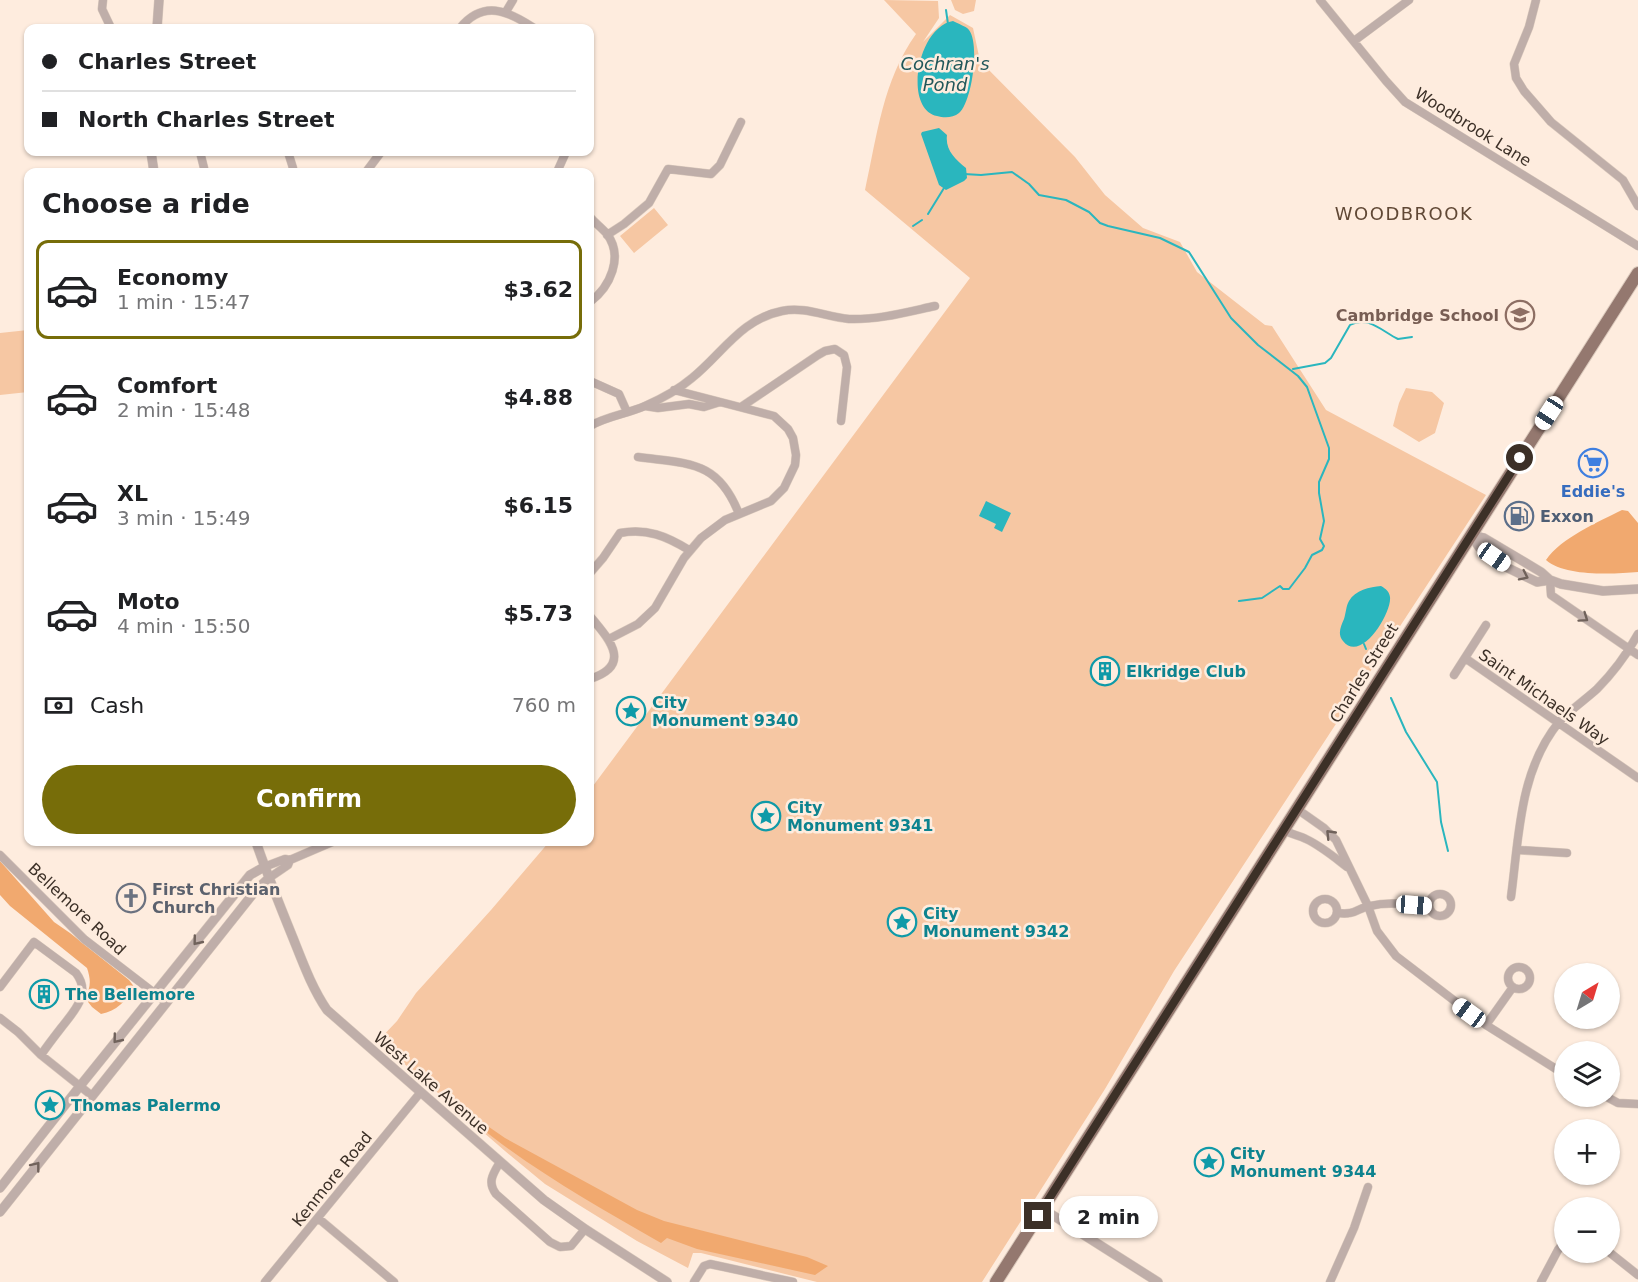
<!DOCTYPE html>
<meta charset="utf-8">
<style>
body{margin:0;font-family:"DejaVu Sans",sans-serif;background:#f2f2f2;color:#202124;height:100vh;display:flex;flex-direction:column;font-size:22px;white-space:nowrap}
*{box-sizing:border-box;margin:0}
p{font-size:20px;color:#757577}
.icon{flex:none;width:33px;height:33px;fill:none;stroke:currentColor;stroke-width:2;stroke-linecap:round;stroke-linejoin:round}
.map{position:relative;flex:1;overflow:hidden}
.sheet{position:absolute;left:24px;top:168px;width:570px;height:678px;display:flex;flex-direction:column;background:#fff;border-radius:12px;box-shadow:0 2px 4px #0004}
.sheet>*{flex:none}
.hud{position:absolute;left:24px;top:24px;width:570px;height:132px;border-radius:12px;box-shadow:0 2px 4px #0004;display:grid;align-content:center;height:132px;padding:0 18px;background:#fff}
.needle{width:39px;rotate:38deg}
.controls{position:absolute;left:1554px;top:963px;display:grid;gap:12px}
.controls a{display:grid;place-items:center;width:66px;height:66px;border-radius:50%;background:#fff;box-shadow:0 2px 4px #0004;font-size:30px}
.end{position:absolute;width:27px;height:27px;margin:-14px;border:8px solid #3c3027;background:#fff;box-shadow:0 0 0 3px #fff}
.from{border-radius:50%}
.bubble{position:absolute;height:42px;border-radius:21px;background:#fff;box-shadow:0 2px 4px #0004;font-size:20px;font-weight:800;line-height:42px;text-align:center}
.car{position:absolute;width:18px;height:36px;margin:-18px -9px;border-radius:8px;box-shadow:0 0 4px 2px #0007;background:linear-gradient(#fff 24%,#345 0 40%,#fff 0 76%,#345 0 86%,#fff 0)}
.hud b{display:flex;align-items:center;gap:21px;height:57px;font-size:22px}
.hud b+b{border-top:2px solid #e0e0e0}
.hud i{width:15px;height:15px;background:#202124}
ul{padding:0;list-style:none}
li{display:flex;align-items:center;gap:18px;height:99px;margin:0 12px 9px;padding:0 6px;border:3px solid transparent;border-radius:12px}
li div{flex:1}
li b{display:block;font-size:22px}
li em{font-style:normal;font-weight:800}
li.current{border-color:#776d09}
li>.icon{width:54px;height:54px;stroke-width:1.5}
h2{padding:0 18px;font-size:27px;line-height:72px}
.pay{display:flex;align-items:center;gap:15px;height:66px;padding:0 18px;font-size:22px}
.pay p{margin-inline-start:auto}
.action{display:flex;gap:12px;margin-top:auto;padding:12px 18px}
.action a{flex:1;height:69px;border-radius:36px;background:#776d09;color:#fff;font-size:24px;font-weight:800;line-height:69px;text-align:center}
.map>svg:first-child{display:block}
.green{fill:#f6c7a3}
.forest{fill:#f1a96f}
.water{fill:#2ab6be}
.lines{fill:none;stroke-linecap:round;stroke-linejoin:round}
.stream{stroke:#2ab6be;stroke-width:2}
.minor-casing{stroke:#dbcabd;stroke-width:9}
.tertiary-casing{stroke:#dbcabd;stroke-width:10}
.primary-casing{stroke:#dbcabd;stroke-width:14}
.minor{stroke:#bfaea9;stroke-width:8}
.tertiary{stroke:#bfaea9;stroke-width:9}
.primary{stroke:#94786f;stroke-width:12}
.oneway{stroke:#70625b}
.route{stroke:#3c3027;stroke-width:8}
.labels{text-anchor:middle;dominant-baseline:central;stroke-width:5;stroke-linejoin:round;paint-order:stroke}
.street-label{font-size:16px;fill:#3c3027;stroke:#feecde}
.education-label{font-size:16px;font-weight:bold;fill:#785e54;stroke:#feecde;text-anchor:end}
.shop-label{font-size:16px;font-weight:bold;fill:#366cbe;stroke:#feecde}
.service-label{font-size:16px;font-weight:bold;fill:#4e5e75;stroke:#feecde;text-anchor:start}
.culture-label{font-size:16px;font-weight:bold;fill:#0d838f;stroke:#feecde;text-anchor:start}
.worship-label{font-size:16px;font-weight:bold;fill:#5b616d;stroke:#feecde;text-anchor:start}
.water-label{font-size:18px;font-style:italic;fill:#20575a;stroke:#feecde}
.neighbourhood-label{font-size:18px;letter-spacing:1.5px;fill:#604835;stroke:#feecde}
</style>
<div class="map">
<svg width="1638" height="1282" viewBox="0 0 1638 1282">
<rect width="100%" height="100%" fill="#feecde"/>
<path class="green" d="M884,0L938,1L939,18L923,42L950,15L973,28L980,61L1075,157L1105,195L1143,228L1180,242L1197,272L1265,325L1272,326L1326,410L1486,495L1174,971L1105,1089L982,1282H817L701,1253H693L688,1268L637,1241L545,1184L505,1151L378,1041L397,1021L416,993L491,910L549,842H590V790L970,278L865,190C877,136 883,80 916,34Z
M951,0H976L974,11L963,14L955,10Z
M654,208L668,225L634,253L620,236Z
M28,330V392L0,395V333Z
M1406,388L1432,392L1444,403L1435,433L1419,442L1393,426L1399,403Z"/>
<path class="forest" d="M1622,510L1628,511L1638,523V572C1614,574 1565,577 1546,560C1561,538 1598,522 1622,510Z
M0,861L54,922L70,933L129,980L135,988C125,1001 117,1011 101,1014L92,1007L85,998C91,987 91,980 87,968L10,906L0,895Z
M473,1116L505,1138L637,1210L664,1221L807,1257L828,1266L815,1275L697,1249L667,1238L661,1243C597,1206 532,1170 475,1123Z"/>
<path class="water" d="M953,21C958,24 966,26 969,30C980,44 972,102 959,113C953,118 944,118 937,116C903,109 917,27 953,21Z
M939,128L947,135C945,150 955,159 966,168L967,178L964,181L946,190L939,185L921,134L922,132Z
M986,501L1011,513L1002,532L994,528L996,524L979,516Z
M1381,586C1386,589 1389,591 1390,597C1392,613 1361,664 1343,641C1337,634 1341,626 1344,619C1346,613 1346,606 1349,601C1355,590 1370,587 1381,586Z"/>
<g class="lines">
<path class="stream" d="M946,10L948,24
M964,174L981,175L1012,172L1029,184L1039,195L1066,200L1089,212L1100,223L1108,226L1160,238L1189,252L1231,318L1258,345L1298,376L1307,387L1329,448V459L1319,482V493L1324,521L1320,539L1324,546L1322,550L1312,555L1305,568L1289,589H1283L1280,586L1262,598L1239,601
M928,214L944,188
M913,226L922,220
M1293,369L1325,363L1331,358L1350,325C1368,315 1383,332 1398,339L1412,337
M1364,644L1366,649
M1391,698L1406,732L1437,782L1441,822L1448,851"/>
<g class="minor-casing">
<path id="minor" d="M103,0L102,9L111,28
M1320,0L1386,81L1405,102L1638,246
M1536,0L1529,27L1514,64L1516,78L1524,91L1551,122L1623,180L1638,206
M507,10L513,0
M460,28C483,0 507,10 534,28
M1354,41L1409,0
M200,152L205,172
M288,152L293,168L291,172
M366,172L381,152
M557,172L566,152
M590,217C595,223 602,228 607,234C624,257 610,287 590,302
M607,235L624,224L649,203L668,169L711,174L720,165L741,122
M590,381L619,394L627,412
M645,406L658,408L689,404L704,407L720,402
M741,407L818,355L825,351L835,349L844,355L847,367L841,421
M590,426C607,416 627,414 645,406C661,399 679,389 692,378C722,354 741,319 782,311C805,306 826,317 849,319C878,320 907,312 935,306
M638,457C689,464 718,460 739,514
M590,573L603,558L620,533C647,528 666,536 689,550
M1550,580L1551,595L1638,655
M590,616C608,638 634,665 590,679
M609,639L638,624L655,608L684,558L701,538L725,520L771,501L784,488L795,465L796,455L793,438L788,429L774,416L674,390
M1465,658L1638,778
M1454,675L1486,625
M1297,809L1324,828L1336,840L1368,906L1377,931L1396,956L1486,1025L1564,1074
M1284,830C1292,835 1298,835 1306,839C1321,846 1334,857 1347,867
M1518,850L1567,853
M0,855L84,939L166,1002
M264,867L285,859L290,860L332,842
M269,878L288,865L290,860
M1429 905a11 11 0 1 1 22 0a11 11 0 1 1-22 0Z
M1511,897C1519,837 1519,771 1559,722C1570,710 1585,700 1597,689C1613,673 1627,654 1638,634
M1313 911a12 12 0 1 1 24 0a12 12 0 1 1-24 0Z
M1337,913C1358,915 1354,909 1370,906C1390,901 1409,905 1429,906
M1508 978a11 11 0 1 1 22 0a11 11 0 1 1-22 0Z
M0,987L34,942L76,973C92,994 74,1011 61,1028C54,1037 47,1046 41,1055
M0,1018L18,1032L41,1055L91,1095
M1486,1025L1513,987
M1605,1096L1618,1103L1638,1104
M500,1162C493,1174 487,1182 496,1194L550,1242L560,1247L571,1246L585,1229
M318,1218L394,1282
M1563,1243L1561,1227L1564,1219
M1609,1252L1638,1275
M265,1282L420,1093
M694,1282L704,1266L710,1264L793,1282
M1330,1282L1354,1228L1368,1187
M1541,1282L1558,1250L1564,1242"/>
</g>
<g class="tertiary-casing">
<path id="tertiary" d="M157,28L159,0
M151,152L154,172
M1471,535L1484,538L1541,572L1550,580L1561,584L1603,591L1638,589
M1471,535L1479,547L1508,568L1537,582L1550,580
M256,842C267,874 280,906 293,938C303,963 312,988 327,1010L544,1200L585,1229L667,1282
M0,1188L80,1086L250,875L264,867
M1043,1209L1158,1282
M0,1212L229,924L256,890L269,878"/>
</g>
<g class="primary-casing">
<path id="primary" d="M996,1282L1638,273"/>
</g>
<use href="#minor" class="minor"/>
<use href="#tertiary" class="tertiary"/>
<use href="#primary" class="primary"/>
</g>
<defs><path id="oneway-chevron" d="M-2-3.5L2.5 0L-2 3.5" fill="none" stroke-width="1.6" stroke-linecap="round" stroke-linejoin="round" transform="scale(1.5)"/></defs>
<g class="oneway">
<use href="#oneway-chevron" transform="translate(1524 576) rotate(26)"/>
<use href="#oneway-chevron" transform="translate(1584 618) rotate(35)"/>
<use href="#oneway-chevron" transform="translate(1330 834) rotate(-134)"/>
<use href="#oneway-chevron" transform="translate(197 941) rotate(129)"/>
<use href="#oneway-chevron" transform="translate(117 1039) rotate(129)"/>
<use href="#oneway-chevron" transform="translate(36 1166) rotate(-52)"/>
</g>
<g class="lines">
<path class="route" d="M1038,1216L1520,458"/>
</g>
<defs>
<g id="school-ring" transform="scale(1.5)"><circle r="9.5" fill="#feecde" stroke="#8d6e63" stroke-width="1.5"/><path d="M0-5L7-2L0 1L-7-2ZM-4 1L0 2.5L4 1V4Q0 6-4 4Z" fill="#8d6e63"/></g>
<g id="supermarket-ring" transform="scale(1.5)"><circle r="9.5" fill="#feecde" stroke="#3f7fe0" stroke-width="1.5"/><path d="M-6-5.5h2.5l.6 2H6L4.5 2H-2.5L-4.4-4H-6ZM-1.5 3.2a1.3 1.3 0 1 0 .1 0ZM3 3.2a1.3 1.3 0 1 0 .1 0Z" fill="#3f7fe0"/></g>
<g id="fuel-ring" transform="scale(1.5)"><circle r="9.5" fill="#feecde" stroke="#5c6f8a" stroke-width="1.5"/><path d="M-5.5-6h7V0h2V4h1.3V-2.5L3-4.5l.8-.8L6-3V5H2.5V1h-1V6h-7ZM-4.2-4.7v3.2H.2V-4.7Z" fill="#5c6f8a"/></g>
<g id="building-ring" transform="scale(1.5)"><circle r="9.5" fill="#feecde" stroke="#0f9aa8" stroke-width="1.5"/><path d="M-4-6H4V6H1V3H-1V6H-4ZM-2.5-4.3h1.7v1.8h-1.7ZM.8-4.3h1.7v1.8H.8ZM-2.5-1h1.7V.8h-1.7ZM.8-1h1.7V.8H.8Z" fill="#0f9aa8"/></g>
<g id="sight-ring" transform="scale(1.5)"><circle r="9.5" fill="#feecde" stroke="#0f9aa8" stroke-width="1.5"/><path d="M0-6L1.8-2.2L6-1.7L2.9 1.2L3.7 5.4L0 3.3L-3.7 5.4L-2.9 1.2L-6-1.7L-1.8-2.2Z" fill="#0f9aa8"/></g>
<g id="church-ring" transform="scale(1.5)"><circle r="9.5" fill="#feecde" stroke="#6b7280" stroke-width="1.5"/><path d="M-1.2-6h2.4v3.5h3.3v2.4h-3.3V6h-2.4V-.1h-3.3v-2.4h3.3Z" fill="#6b7280"/></g>
</defs>
<g fill-rule="evenodd">
<use href="#school-ring" x="1520" y="315"/>
<use href="#supermarket-ring" x="1593" y="463"/>
<use href="#fuel-ring" x="1519" y="516"/>
<use href="#building-ring" x="1105" y="671"/>
<use href="#sight-ring" x="631" y="711"/>
<use href="#sight-ring" x="766" y="816"/>
<use href="#church-ring" x="131" y="898"/>
<use href="#sight-ring" x="902" y="922"/>
<use href="#building-ring" x="44" y="994"/>
<use href="#sight-ring" x="50" y="1105"/>
<use href="#sight-ring" x="1209" y="1162"/>
</g>
<g class="labels">
<g class="street-label">
<text transform="translate(1473 127) rotate(32)">Woodbrook Lane</text>
<text transform="translate(1364 673) rotate(-58)">Charles Street</text>
<text transform="translate(1544 697) rotate(35)">Saint Michaels Way</text>
<text transform="translate(77 909) rotate(43)">Bellemore Road</text>
<text transform="translate(431 1083) rotate(41)">West Lake Avenue</text>
<text transform="translate(332 1179) rotate(-51)">Kenmore Road</text>
</g>
<g class="education-label">
<text x="1499" y="315">Cambridge School</text>
</g>
<g class="shop-label">
<text x="1593" y="491">Eddie's</text>
</g>
<g class="service-label">
<text x="1540" y="516">Exxon</text>
</g>
<g class="culture-label">
<text x="1126" y="671">Elkridge Club</text>
<text x="652" y="702">City<tspan x="652" dy="18">Monument 9340</tspan></text>
<text x="787" y="807">City<tspan x="787" dy="18">Monument 9341</tspan></text>
<text x="923" y="913">City<tspan x="923" dy="18">Monument 9342</tspan></text>
<text x="65" y="994">The Bellemore</text>
<text x="71" y="1105">Thomas Palermo</text>
<text x="1230" y="1153">City<tspan x="1230" dy="18">Monument 9344</tspan></text>
</g>
<g class="worship-label">
<text x="152" y="889">First Christian<tspan x="152" dy="18">Church</tspan></text>
</g>
<g class="water-label">
<text x="945" y="63">Cochran's<tspan x="945" dy="21">Pond</tspan></text>
</g>
<g class="neighbourhood-label">
<text x="1404" y="213">WOODBROOK</text>
</g>
</g>
</svg>
<div class="controls">
<a><svg class="needle" viewBox="-14 -14 28 28"><path d="M0-13l5 13h-10z" fill="#e53935"/><path d="M0 13l5-13h-10z" fill="#757577"/></svg></a>
<a><svg class="icon" aria-label="layers" viewBox="0 0 24 24"><path d="M12 4l9 5-9 5-9-5zM3 14l9 5 9-5"/></svg></a>
<a>+</a>
<a>−</a>
</div>
<i class="end from" style="left:1520px;top:458px"></i>
<i class="end" style="left:1038px;top:1216px"></i>
<div class="bubble" style="left:1059px;top:1196px;width:99px">2 min</div>
<i class="car" style="left:1549px;top:413px;rotate:213deg"></i>
<i class="car" style="left:1494px;top:557px;rotate:125deg"></i>
<i class="car" style="left:1414px;top:905px;rotate:94deg"></i>
<i class="car" style="left:1469px;top:1013px;rotate:306deg"></i>
<div class="hud">
<b><i class="from"></i>Charles Street</b>
<b><i></i>North Charles Street</b>
</div>
<section class="sheet">
<h2>Choose a ride</h2>
<ul>
<li class="current"><svg class="icon" aria-label="car" viewBox="0 0 24 24"><path d="M5 17H2v-5l4-1 3-4h7l3 4 3 1v5h-3M9 17h6M6 11h13"/><circle cx="7" cy="17" r="2"/><circle cx="17" cy="17" r="2"/></svg><div><b>Economy</b><p>1 min · 15:47</p></div><em>$3.62</em></li>
<li><svg class="icon" aria-label="car" viewBox="0 0 24 24"><path d="M5 17H2v-5l4-1 3-4h7l3 4 3 1v5h-3M9 17h6M6 11h13"/><circle cx="7" cy="17" r="2"/><circle cx="17" cy="17" r="2"/></svg><div><b>Comfort</b><p>2 min · 15:48</p></div><em>$4.88</em></li>
<li><svg class="icon" aria-label="car" viewBox="0 0 24 24"><path d="M5 17H2v-5l4-1 3-4h7l3 4 3 1v5h-3M9 17h6M6 11h13"/><circle cx="7" cy="17" r="2"/><circle cx="17" cy="17" r="2"/></svg><div><b>XL</b><p>3 min · 15:49</p></div><em>$6.15</em></li>
<li><svg class="icon" aria-label="car" viewBox="0 0 24 24"><path d="M5 17H2v-5l4-1 3-4h7l3 4 3 1v5h-3M9 17h6M6 11h13"/><circle cx="7" cy="17" r="2"/><circle cx="17" cy="17" r="2"/></svg><div><b>Moto</b><p>4 min · 15:50</p></div><em>$5.73</em></li>
</ul>
<div class="pay"><svg class="icon" aria-label="cash" viewBox="0 0 24 24"><path d="M3 7h18v10H3z"/><circle cx="12" cy="12" r="2"/></svg>Cash<p>760 m</p></div>
<div class="action"><a>Confirm</a></div>
</section>
</div>
